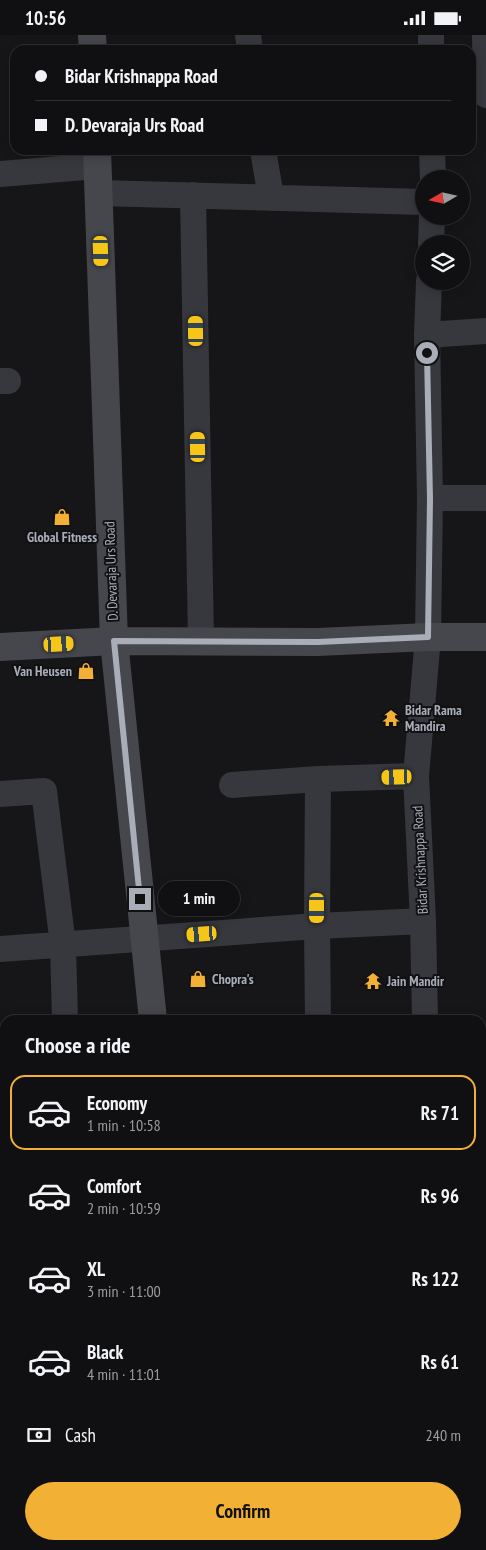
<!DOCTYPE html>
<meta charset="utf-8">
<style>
body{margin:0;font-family:"PT Sans Narrow",sans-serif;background:#19191b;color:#f1f3f6;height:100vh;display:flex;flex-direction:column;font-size:19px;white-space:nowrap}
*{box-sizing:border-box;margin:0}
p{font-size:16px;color:#9c9d9f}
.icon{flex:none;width:28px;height:28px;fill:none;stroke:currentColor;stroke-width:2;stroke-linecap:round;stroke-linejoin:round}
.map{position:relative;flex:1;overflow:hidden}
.sheet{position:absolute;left:0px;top:980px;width:486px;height:535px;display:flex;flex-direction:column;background:#101012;border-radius:15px 15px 0 0;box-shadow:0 2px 12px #0003,0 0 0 1px #303032}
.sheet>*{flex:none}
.guide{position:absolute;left:10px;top:10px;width:466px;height:110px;border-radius:15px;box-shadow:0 2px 12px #0003,0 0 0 1px #303032;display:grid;align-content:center;height:110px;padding:0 25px;background:#101012}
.needle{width:32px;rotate:261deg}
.buttons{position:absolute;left:415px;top:135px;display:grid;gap:10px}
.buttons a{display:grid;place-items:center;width:55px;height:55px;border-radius:50%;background:#101012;box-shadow:0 2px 12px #0003,0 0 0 1px #303032;font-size:25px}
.end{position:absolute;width:22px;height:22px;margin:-11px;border:6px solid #a8adb8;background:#111;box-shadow:0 0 0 2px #111}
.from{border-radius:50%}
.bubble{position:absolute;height:35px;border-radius:18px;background:#101012;box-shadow:0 2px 12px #0003,0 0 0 1px #303032;font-size:16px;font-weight:800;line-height:35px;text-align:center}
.car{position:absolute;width:15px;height:30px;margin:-15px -8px;border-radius:6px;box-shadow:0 0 4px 1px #0007;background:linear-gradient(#f5c518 24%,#345 0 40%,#f5c518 0 76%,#345 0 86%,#f5c518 0)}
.guide b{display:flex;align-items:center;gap:18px;height:48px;font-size:19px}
.guide b+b{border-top:1px solid #303032}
.guide i{width:12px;height:12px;background:#f1f3f6}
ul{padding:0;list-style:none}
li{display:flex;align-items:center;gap:15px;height:75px;margin:0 10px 8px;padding:0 15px;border:2px solid transparent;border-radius:15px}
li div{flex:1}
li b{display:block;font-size:19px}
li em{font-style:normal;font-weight:800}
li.current{border-color:#f2b134}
li>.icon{width:45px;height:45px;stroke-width:1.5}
h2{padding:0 25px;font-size:22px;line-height:60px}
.pay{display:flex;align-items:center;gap:12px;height:55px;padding:0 25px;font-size:19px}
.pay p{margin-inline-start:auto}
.button{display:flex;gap:10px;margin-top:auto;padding:10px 25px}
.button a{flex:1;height:58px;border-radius:30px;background:#f2b134;color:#111;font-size:20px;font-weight:800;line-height:58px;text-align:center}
.status{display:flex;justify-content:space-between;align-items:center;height:35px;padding:0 25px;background:#101012;direction:ltr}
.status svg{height:14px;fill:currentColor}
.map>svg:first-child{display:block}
.built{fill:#222225}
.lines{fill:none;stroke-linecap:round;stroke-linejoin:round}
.street{stroke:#37383d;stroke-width:26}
.secondary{stroke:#45474d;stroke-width:28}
.route{stroke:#a8adb8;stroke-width:6}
.labels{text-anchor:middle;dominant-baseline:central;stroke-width:4;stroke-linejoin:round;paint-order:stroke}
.poi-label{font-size:14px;font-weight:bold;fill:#a8adb8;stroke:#111113;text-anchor:start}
.street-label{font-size:14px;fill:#a8adb8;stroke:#111113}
</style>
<div class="status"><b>10:56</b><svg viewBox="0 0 49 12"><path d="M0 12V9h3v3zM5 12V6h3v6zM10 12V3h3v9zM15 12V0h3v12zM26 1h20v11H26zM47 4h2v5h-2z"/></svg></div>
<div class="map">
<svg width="486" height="1515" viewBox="0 0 486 1515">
<rect width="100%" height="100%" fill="#161618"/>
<path class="built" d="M0,1267H5V1510H103V1515H0Z"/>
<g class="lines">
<path class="street" d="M248,0L250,15
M431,0V15
M485,0L486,60
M263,115L271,162
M432,115L433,144
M0,139L97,131
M99,158L424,167
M193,160L201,606
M431,209L432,181
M427,300L486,296
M0,346H8
M430,463H486
M232,750L318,744L416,741
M0,759L44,756L63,910L65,985
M0,914L317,891L423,886
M318,985L317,891L318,744
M425,985L423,886L416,741L428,602L430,463L427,300L429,246
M481,1222H486"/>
<path class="secondary" d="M92,0L93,15
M97,115L114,606L153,985
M0,612L114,606L318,607L428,602H486
M0,1235H5
M0,1259H5
M197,1510V1515"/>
</g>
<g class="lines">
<path class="route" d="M140,864L114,606L318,607L428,602L430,464L427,318"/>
</g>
<defs>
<g id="shop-bare" transform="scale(1.35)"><path d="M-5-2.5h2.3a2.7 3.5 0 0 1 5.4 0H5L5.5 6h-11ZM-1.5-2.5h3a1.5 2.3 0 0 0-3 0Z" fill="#f2b134" stroke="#111113" stroke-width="2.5" paint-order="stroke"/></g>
<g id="temple-bare" transform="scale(1.35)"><path d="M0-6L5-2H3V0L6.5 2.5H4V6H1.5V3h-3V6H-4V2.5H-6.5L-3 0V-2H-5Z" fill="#f2b134" stroke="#111113" stroke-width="2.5" paint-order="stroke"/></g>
</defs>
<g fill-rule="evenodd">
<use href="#shop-bare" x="62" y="482"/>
<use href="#shop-bare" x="86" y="636"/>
<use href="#temple-bare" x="391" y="683"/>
<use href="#shop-bare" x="198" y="944"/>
<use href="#temple-bare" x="373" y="946"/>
</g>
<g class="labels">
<g class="poi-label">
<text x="62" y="502" text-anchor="middle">Global Fitness</text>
<text x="72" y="636" text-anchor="end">Van Heusen</text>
<text x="405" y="675">Bidar Rama<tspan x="405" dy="16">Mandira</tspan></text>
<text x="212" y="944">Chopra's</text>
<text x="387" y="946">Jain Mandir</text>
</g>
<g class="street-label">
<text transform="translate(111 536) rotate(-92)">D. Devaraja Urs Road</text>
<text transform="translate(420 825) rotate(-93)">Bidar Krishnappa Road</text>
</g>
</g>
</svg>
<div class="buttons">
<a><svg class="needle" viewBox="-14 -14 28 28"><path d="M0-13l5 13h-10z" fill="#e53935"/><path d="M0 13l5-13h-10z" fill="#9c9d9f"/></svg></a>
<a><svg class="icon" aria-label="layers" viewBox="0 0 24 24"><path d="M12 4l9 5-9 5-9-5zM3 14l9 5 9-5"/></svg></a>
</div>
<i class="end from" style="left:427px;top:318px"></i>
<i class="end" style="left:140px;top:864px"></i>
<div class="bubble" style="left:158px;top:846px;width:82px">1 min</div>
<i class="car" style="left:101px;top:216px;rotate:178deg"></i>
<i class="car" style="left:196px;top:296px;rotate:359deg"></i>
<i class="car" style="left:198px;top:412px;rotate:359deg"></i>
<i class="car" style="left:59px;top:609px;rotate:87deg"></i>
<i class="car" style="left:397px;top:742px;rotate:268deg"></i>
<i class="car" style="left:317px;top:873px;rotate:180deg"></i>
<i class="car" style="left:202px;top:899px;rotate:266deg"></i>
<div class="guide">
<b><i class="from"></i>Bidar Krishnappa Road</b>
<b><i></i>D. Devaraja Urs Road</b>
</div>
<section class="sheet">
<h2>Choose a ride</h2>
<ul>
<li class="current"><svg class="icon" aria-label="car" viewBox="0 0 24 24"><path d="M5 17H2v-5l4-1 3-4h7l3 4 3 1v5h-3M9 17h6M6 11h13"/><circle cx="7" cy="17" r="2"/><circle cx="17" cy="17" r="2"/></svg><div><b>Economy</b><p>1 min · 10:58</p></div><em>Rs 71</em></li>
<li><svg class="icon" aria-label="car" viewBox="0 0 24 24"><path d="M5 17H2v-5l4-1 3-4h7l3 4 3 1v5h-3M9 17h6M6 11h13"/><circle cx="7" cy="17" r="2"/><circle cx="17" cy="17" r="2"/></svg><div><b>Comfort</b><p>2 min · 10:59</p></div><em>Rs 96</em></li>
<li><svg class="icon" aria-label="car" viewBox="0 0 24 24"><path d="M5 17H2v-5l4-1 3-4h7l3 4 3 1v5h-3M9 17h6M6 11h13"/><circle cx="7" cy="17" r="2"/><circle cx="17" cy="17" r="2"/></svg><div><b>XL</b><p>3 min · 11:00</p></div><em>Rs 122</em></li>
<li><svg class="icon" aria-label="car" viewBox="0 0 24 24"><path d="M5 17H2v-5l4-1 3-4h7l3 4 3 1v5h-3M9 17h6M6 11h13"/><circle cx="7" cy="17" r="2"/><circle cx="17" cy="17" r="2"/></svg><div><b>Black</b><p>4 min · 11:01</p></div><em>Rs 61</em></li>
</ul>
<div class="pay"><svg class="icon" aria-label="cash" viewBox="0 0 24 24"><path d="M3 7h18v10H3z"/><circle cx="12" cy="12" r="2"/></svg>Cash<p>240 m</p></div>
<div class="button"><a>Confirm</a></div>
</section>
</div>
